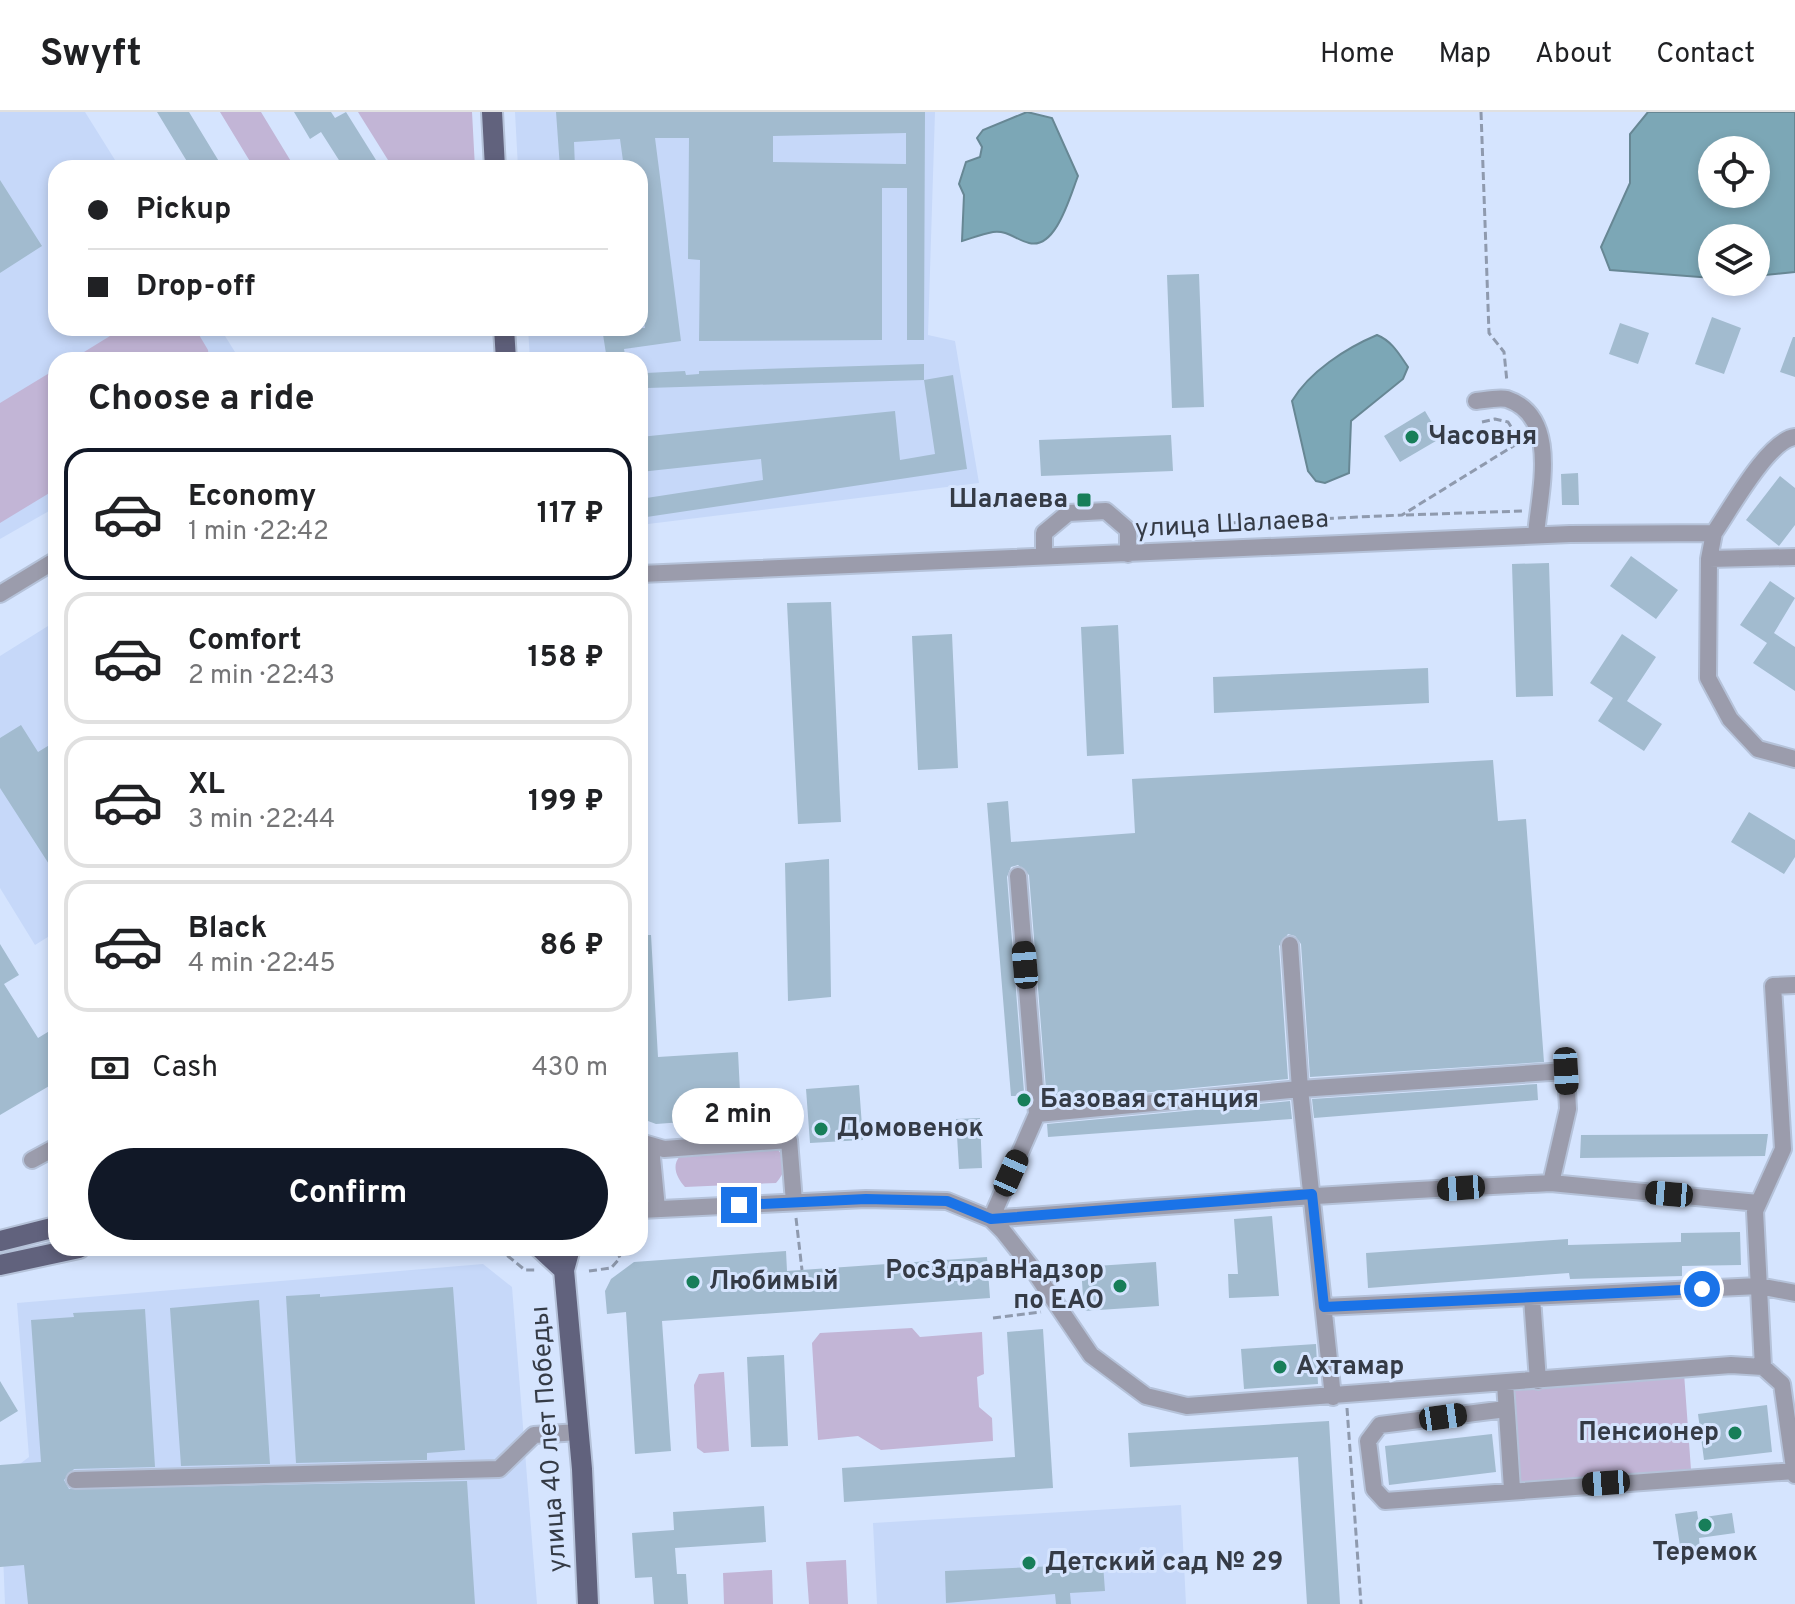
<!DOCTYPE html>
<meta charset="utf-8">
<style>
body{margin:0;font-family:Overpass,sans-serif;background:#f2f2f2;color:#202124;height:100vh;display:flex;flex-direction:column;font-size:30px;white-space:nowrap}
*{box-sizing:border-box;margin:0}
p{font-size:26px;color:#757577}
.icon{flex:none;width:44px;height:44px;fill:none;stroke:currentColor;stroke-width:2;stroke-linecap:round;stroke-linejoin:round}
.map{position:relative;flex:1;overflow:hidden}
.panel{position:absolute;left:48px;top:240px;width:600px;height:904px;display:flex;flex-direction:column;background:#fff;border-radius:24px;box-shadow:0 4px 12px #0003}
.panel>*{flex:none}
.banner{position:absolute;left:48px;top:48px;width:600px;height:176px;border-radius:24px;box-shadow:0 4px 12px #0003;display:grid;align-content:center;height:176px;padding:0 40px;background:#fff}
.fabs{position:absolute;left:1698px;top:24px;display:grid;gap:16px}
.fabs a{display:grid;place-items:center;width:72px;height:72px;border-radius:50%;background:#fff;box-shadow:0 4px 12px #0003;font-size:40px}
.end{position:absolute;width:36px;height:36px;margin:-18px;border:10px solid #1a73e8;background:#fff;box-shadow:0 0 0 4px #fff}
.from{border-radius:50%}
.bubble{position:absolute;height:56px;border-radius:28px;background:#fff;box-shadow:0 4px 12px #0003;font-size:26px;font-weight:700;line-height:56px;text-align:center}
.car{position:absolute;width:24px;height:48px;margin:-24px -12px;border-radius:10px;box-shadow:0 0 6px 2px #0007;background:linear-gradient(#222 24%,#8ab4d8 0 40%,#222 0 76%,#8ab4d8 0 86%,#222 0)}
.banner b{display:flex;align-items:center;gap:28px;height:76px;font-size:30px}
.banner b+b{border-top:2px solid #e0e0e0}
.banner i{width:20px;height:20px;background:#202124}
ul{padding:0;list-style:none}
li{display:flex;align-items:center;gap:24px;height:132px;margin:0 16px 12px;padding:0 24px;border:4px solid #e0e0e0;border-radius:24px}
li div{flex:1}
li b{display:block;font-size:30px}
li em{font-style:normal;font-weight:700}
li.on{border-color:#111827}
li>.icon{width:72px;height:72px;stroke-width:1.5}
h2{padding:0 40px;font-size:36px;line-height:96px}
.pay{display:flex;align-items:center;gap:20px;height:88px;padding:0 40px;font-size:30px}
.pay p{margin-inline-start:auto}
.primary-button{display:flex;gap:16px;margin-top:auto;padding:16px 40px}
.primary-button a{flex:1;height:92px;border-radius:48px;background:#111827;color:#fff;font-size:32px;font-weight:700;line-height:92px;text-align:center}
header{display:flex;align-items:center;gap:48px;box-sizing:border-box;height:112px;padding:0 40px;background:#fff;border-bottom:2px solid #e0e0e0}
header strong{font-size:38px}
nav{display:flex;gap:44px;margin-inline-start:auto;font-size:28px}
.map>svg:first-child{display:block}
.built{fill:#c6d8f9}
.green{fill:#c2b5d6}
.water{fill:#7ca7b6;stroke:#678794;stroke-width:2;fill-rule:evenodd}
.building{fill:#a2bbcf;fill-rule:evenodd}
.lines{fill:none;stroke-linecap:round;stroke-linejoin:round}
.minor-casing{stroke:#b5c2d9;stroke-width:20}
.major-casing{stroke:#b5c2d9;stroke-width:24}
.path{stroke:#8f9aae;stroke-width:3;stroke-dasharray:8 4;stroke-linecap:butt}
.minor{stroke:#9b9cac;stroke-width:16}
.major{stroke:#61627d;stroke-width:20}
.route{stroke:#1a73e8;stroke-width:10}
.poi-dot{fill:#177e59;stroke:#d5e4fe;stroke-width:3}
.labels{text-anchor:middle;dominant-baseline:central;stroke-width:6;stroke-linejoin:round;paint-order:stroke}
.poi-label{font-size:26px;font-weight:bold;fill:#353b46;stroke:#d5e4fe;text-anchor:start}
.street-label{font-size:26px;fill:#353b46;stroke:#d5e4fe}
</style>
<header>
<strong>Swyft</strong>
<nav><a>Home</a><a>Map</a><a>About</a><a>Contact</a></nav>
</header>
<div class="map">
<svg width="1795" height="1492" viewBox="0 0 1795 1492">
<rect width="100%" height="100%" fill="#d5e4fe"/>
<path class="built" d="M0,0H85L120,56H56V216H220L240,248H56V395L0,427Z
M515,0H935L928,223L955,229L979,371L640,413V248H530L528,216H640V56H518Z
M56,509V820L35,833L0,776V544Z
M483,1152L512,1175L537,1492H5L0,1367L29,1345L17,1191Z
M1181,1393L1186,1492H877L873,1411Z"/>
<path class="green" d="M220,0H261L295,56H254Z
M358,0H472L475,56H393Z
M123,216H195L208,238L209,248H71Z
M56,257V377L0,411V291Z
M777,1036C786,1048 787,1059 776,1071L685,1075C677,1066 671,1054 680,1044Z
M912,1216L920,1225L982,1220L984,1262L977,1265L979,1295L992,1306L993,1329L881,1338L858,1324L818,1328L812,1231L820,1221Z
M724,1260L729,1339L704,1341L697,1336L694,1273L699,1262Z
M1684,1261L1691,1358L1518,1371L1509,1279Z
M846,1448L848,1492H809L806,1450Z
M772,1458L773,1492H724L723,1461Z"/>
<path class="water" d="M1027,0L1052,6L1078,64C1070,84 1056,138 1029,131C1016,128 1008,118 993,120C982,122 972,126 962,129L964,83L959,72L966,50L980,45L982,35L977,26L983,18Z
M1648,0H1795V160L1756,164V126H1712V166L1610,158L1601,135L1630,71V22ZM1756,38V82H1712V38Z
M1377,223C1392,229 1399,242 1408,255L1403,267L1351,309L1349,361L1325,371L1316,369L1308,359L1292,289C1309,260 1346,236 1377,223Z"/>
<path class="building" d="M157,0H189L223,56H191Z
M294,0H331L335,6L346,0L381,56H344L321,20L310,27Z
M556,0H925L924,228H907V76H882V228L699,229L700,148L688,147L689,26H655L681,229L624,237L626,248H607L602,216H645L640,181V56H624L620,27L574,30L575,56H560ZM906,21V52L773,50V24Z
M0,68L42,134L0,161Z
M1199,162L1204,295L1172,296L1167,163Z
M1712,205L1741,216L1724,262L1695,252Z
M1620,211L1649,221L1638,252L1609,242Z
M1793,225H1795V265L1780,260Z
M924,252V268L647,276L646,261L685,259L686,263L699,262V259Z
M953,263L967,357L640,406V387L763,368L761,347L640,360V325L895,299L900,348L935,342L924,268Z
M1425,299L1441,326L1400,350L1384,324Z
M1171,323L1173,359L1041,364L1039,328Z
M1578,361L1579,393H1562L1561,362Z
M1780,364L1795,376V413L1779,434L1746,408Z
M1631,444L1678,478L1656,507L1610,474Z
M1549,451L1553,584L1516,585L1512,452Z
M1770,469L1795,486L1774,521L1795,535V579L1753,551L1767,531L1740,513Z
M831,490L841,710L798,712L787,491Z
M1118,513L1124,642L1087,644L1081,515Z
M952,522L958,656L918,658L912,524Z
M1622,522L1656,545L1627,589L1662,612L1644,639L1598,609L1613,586L1590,571Z
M1428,556L1429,591L1214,601L1213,565Z
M21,613L38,640L56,629V763L0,676V626Z
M1493,648L1498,709L1526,707L1544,950L1310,965L1301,832L1295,824L1288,822L1279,834L1288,967L1047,990L1029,763L1018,753L1011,755L1007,765L1025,992H1020L1019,984H1011L987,691L1008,689L1011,730L1135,721L1132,667Z
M1749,700L1795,728V745L1784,762L1731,730Z
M829,747L831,885L788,889L785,751Z
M640,823H651L658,945L738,940L740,980L764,979L765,1004L656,1012L640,1006Z
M0,832L19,863L4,872L38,926L56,915V970L0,1003Z
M1537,972L1538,988L1314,1006L1312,987Z
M859,973L863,1028L810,1031L806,977Z
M1290,989L1292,1007L1048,1025L1047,1012Z
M980,1006L982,1056L959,1057L956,1007Z
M1768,1022L1765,1044L1580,1046L1581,1023Z
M1272,1104L1279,1184L1229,1186L1228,1162H1238L1234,1107Z
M1740,1120L1741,1153L1682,1154V1164L1570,1167L1569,1161L1368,1176L1366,1141L1568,1127V1133L1681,1130V1121Z
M786,1139L787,1159L987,1145L990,1186L662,1209L671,1339L635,1342L626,1200L607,1202L605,1179L611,1167L634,1150Z
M1156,1150L1159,1194L1084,1199L1081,1155Z
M453,1175L465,1338L427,1341V1348L296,1351L286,1184L320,1182V1185Z
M259,1188L270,1352L181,1354L170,1196Z
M145,1197L155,1355L74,1357L64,1368L69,1377L467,1369L475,1492H28L24,1453L0,1455V1353L41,1350L31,1208L74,1205L73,1201Z
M1043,1217L1053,1376L844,1390L842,1356L1015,1345L1007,1220Z
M1316,1232L1318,1272L1244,1277L1241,1237Z
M784,1243L788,1334L751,1335L747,1245Z
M0,1269L18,1299L0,1310Z
M1767,1293L1772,1340L1704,1348L1698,1302Z
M1329,1309L1340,1492H1307L1298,1345L1130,1355L1128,1321Z
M1492,1322L1496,1360L1389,1373L1385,1334Z
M764,1394L766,1430L675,1436L677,1462H686L688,1492H654L652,1465L635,1466L632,1421L674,1418L673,1400Z
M1697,1399L1698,1406L1732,1401L1735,1421L1699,1426L1700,1437L1681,1440L1675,1402Z
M1103,1452L1105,1479L1070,1481L1071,1492H1056L1055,1482L946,1491L945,1459Z"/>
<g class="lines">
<g class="minor-casing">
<path id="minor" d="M1476,289C1485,288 1499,285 1507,287C1561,305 1539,382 1536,423
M1714,421C1730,398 1768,328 1795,325
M1044,444V421L1068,401L1106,399L1128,418V442
M1709,447L1708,566L1730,607L1758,637L1795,647
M640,462L1570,422L1714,421L1709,447L1795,445
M0,482L56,448
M1018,764L1037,1002L991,1107C1177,1092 1364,1080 1551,1071L1568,997L1566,959L1300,977L1290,833
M1037,1002L1300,977L1333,1285
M640,1030L664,1037L789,1028L794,1090
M651,1035L657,1097
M32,1048L56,1035
M1551,1071L1758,1091
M640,1098L866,1087L947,1089L991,1107L1003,1119L1032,1156L1091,1243L1146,1284L1187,1294L1731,1253L1763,1255L1782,1272L1795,1363
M1532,1186L1538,1269
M1324,1195L1759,1174L1795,1181
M1763,1255L1755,1099L1783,1037L1773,874L1795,873
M1505,1271L1512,1377
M1506,1297L1380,1313L1368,1329L1374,1377L1385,1389L1795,1359
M75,1368L499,1357L534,1323L578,1320"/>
</g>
<g class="major-casing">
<path id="major" d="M492,0L495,56
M504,216L506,248
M0,1129L56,1115
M540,1136L564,1158
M570,1136L564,1158L582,1357L588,1492
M0,1153L79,1136"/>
</g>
<path class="path" d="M1481,0L1489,221L1504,240L1507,270
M1482,310L1495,307L1508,310L1519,327
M1406,403L1522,399
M1228,421V411L1402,403L1523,328
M640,544L643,547
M796,1106L802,1158
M498,1136L525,1158H535
M589,1159L611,1156L620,1146L616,1136
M993,1206L1041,1200
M1347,1296L1361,1492"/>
<use href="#minor" class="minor"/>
<use href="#major" class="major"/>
</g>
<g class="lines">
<path class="route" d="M739,1093L866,1087L947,1089L991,1107L1312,1082L1324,1195L1702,1177"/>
</g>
<g class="poi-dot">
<circle cx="1412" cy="325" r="8"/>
<rect x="1076" y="380" width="16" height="16" rx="4"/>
<circle cx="1024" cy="988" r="8"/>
<circle cx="821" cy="1017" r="8"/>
<circle cx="693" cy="1170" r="8"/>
<circle cx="1120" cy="1174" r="8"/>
<circle cx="1280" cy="1255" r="8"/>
<circle cx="1735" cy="1321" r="8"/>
<circle cx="1705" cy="1413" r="8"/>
<circle cx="1029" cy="1451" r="8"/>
</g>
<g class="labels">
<g class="poi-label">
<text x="1428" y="325">Часовня</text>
<text x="1068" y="388" text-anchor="end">Шалаева</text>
<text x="1040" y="988">Базовая станция</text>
<text x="837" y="1017">Домовенок</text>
<text x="1104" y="1159" text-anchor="end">РосЗдравНадзор<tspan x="1104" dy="30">по ЕАО</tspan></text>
<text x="709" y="1170">Любимый</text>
<text x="1296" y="1255">Ахтамар</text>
<text x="1719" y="1321" text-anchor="end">Пенсионер</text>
<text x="1705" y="1441" text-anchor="middle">Теремок</text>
<text x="1045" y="1451">Детский сад № 29</text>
</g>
<g class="street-label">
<text transform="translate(1232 413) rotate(-3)">улица Шалаева</text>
<text transform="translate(550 1327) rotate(-94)">улица 40 лет Победы</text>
</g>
</g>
</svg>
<div class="fabs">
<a><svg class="icon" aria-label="locate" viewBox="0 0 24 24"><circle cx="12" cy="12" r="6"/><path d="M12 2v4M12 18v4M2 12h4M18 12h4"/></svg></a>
<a><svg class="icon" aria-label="layers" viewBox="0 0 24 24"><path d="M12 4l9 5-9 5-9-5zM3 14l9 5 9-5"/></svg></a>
</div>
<i class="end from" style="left:1702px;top:1177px"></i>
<i class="end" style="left:739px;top:1093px"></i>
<div class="bubble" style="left:672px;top:976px;width:132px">2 min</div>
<i class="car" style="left:1025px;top:853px;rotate:355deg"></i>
<i class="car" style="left:1566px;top:959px;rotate:177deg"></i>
<i class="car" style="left:1011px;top:1061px;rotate:24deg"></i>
<i class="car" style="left:1461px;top:1076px;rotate:266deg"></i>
<i class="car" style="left:1669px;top:1082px;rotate:275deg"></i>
<i class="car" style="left:1443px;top:1305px;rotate:82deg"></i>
<i class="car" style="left:1606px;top:1371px;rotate:266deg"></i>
<div class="banner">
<b><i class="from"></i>Pickup</b>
<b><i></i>Drop-off</b>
</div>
<section class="panel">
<h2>Choose a ride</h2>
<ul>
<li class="on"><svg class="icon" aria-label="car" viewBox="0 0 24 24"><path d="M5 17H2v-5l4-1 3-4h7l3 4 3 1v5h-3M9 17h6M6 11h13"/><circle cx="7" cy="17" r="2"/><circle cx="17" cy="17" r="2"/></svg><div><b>Economy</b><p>1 min · 22:42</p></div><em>117 ₽</em></li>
<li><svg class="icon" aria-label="car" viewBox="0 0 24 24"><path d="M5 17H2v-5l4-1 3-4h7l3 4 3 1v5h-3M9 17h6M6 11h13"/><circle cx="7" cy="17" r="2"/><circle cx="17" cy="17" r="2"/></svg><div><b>Comfort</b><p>2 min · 22:43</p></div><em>158 ₽</em></li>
<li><svg class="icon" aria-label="car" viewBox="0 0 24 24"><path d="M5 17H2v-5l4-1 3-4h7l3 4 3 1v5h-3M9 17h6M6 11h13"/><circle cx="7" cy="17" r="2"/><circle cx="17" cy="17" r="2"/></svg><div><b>XL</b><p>3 min · 22:44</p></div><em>199 ₽</em></li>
<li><svg class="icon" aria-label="car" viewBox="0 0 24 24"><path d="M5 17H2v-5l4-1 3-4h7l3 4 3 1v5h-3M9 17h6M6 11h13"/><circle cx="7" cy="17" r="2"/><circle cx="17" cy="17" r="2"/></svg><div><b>Black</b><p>4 min · 22:45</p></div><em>86 ₽</em></li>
</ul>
<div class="pay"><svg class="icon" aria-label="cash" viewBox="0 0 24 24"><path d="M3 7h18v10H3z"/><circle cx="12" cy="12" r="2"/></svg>Cash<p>430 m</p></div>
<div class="primary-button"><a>Confirm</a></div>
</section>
</div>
